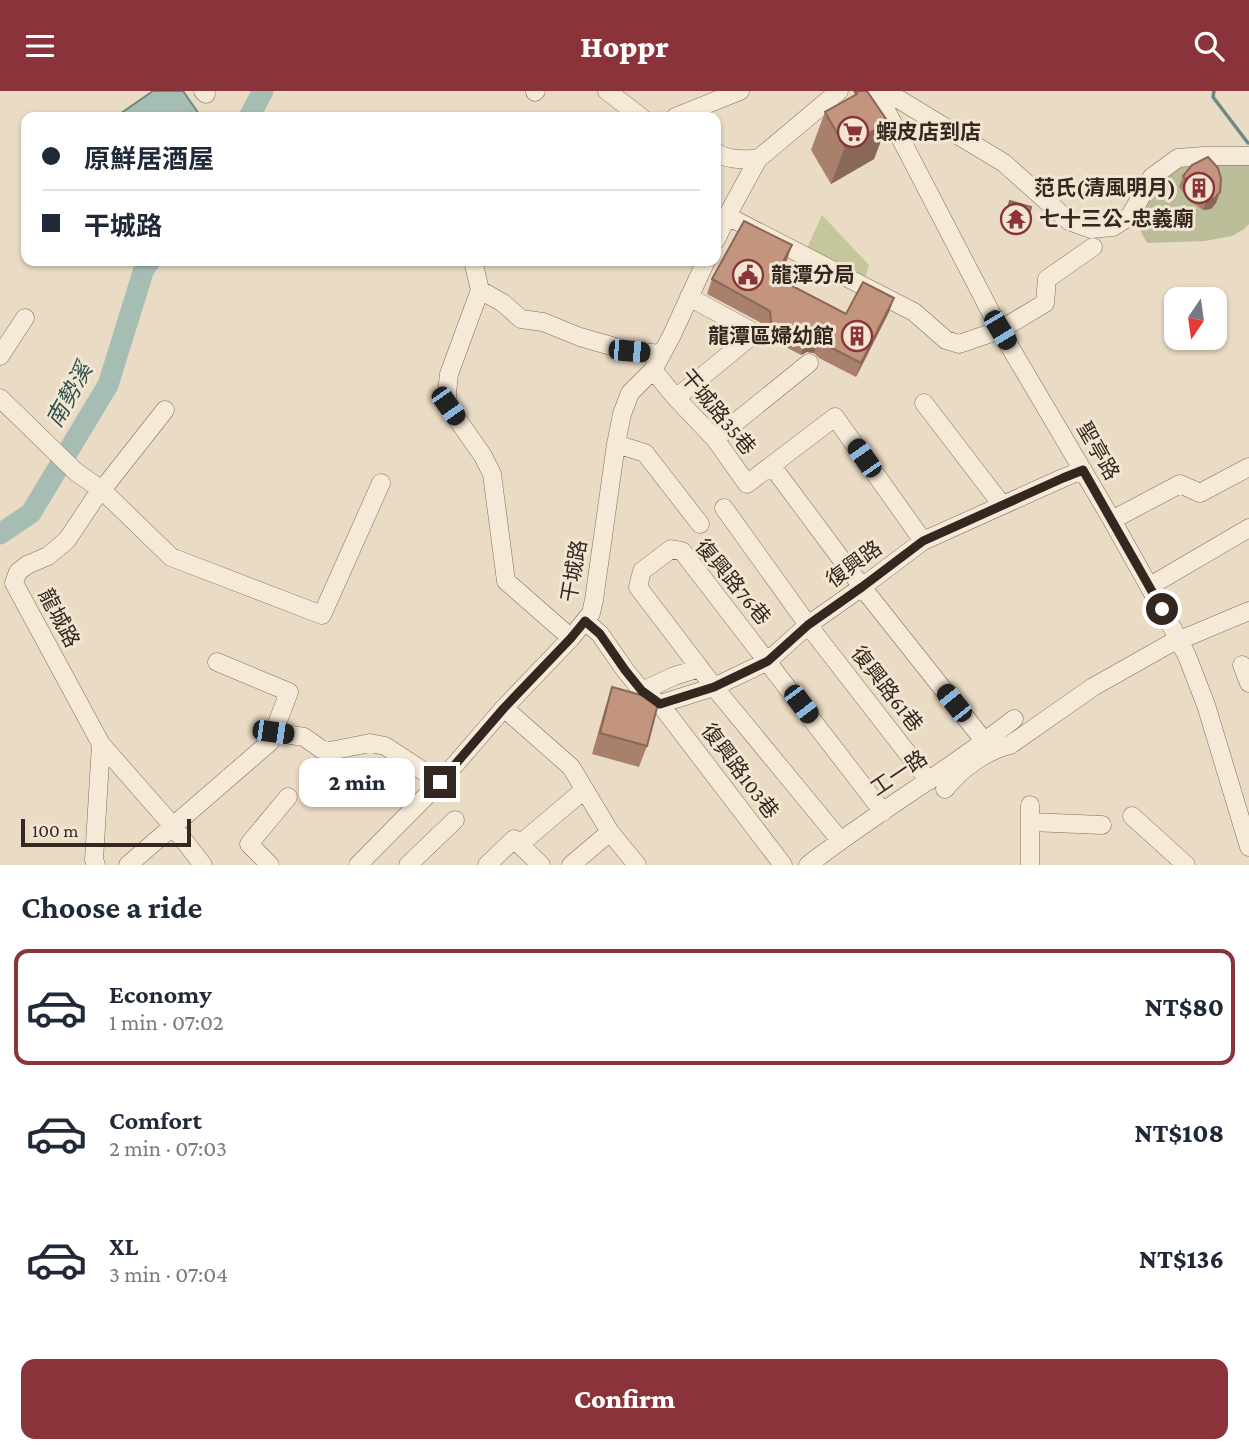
<!DOCTYPE html>
<meta charset="utf-8">
<style>
body{margin:0;font-family:"Crimson Pro","Noto Sans TC",serif;background:#f2f2f3;color:#1f2937;height:100vh;display:flex;flex-direction:column;font-size:26px;white-space:nowrap}
*{box-sizing:border-box;margin:0}
p{font-size:23px;color:#747a83}
.icon{flex:none;width:38px;height:38px;fill:none;stroke:currentColor;stroke-width:2;stroke-linecap:round;stroke-linejoin:round}
.map{position:relative;height:774px;overflow:hidden}
.sheet{display:flex;flex-direction:column;background:#fff;flex:1}
.sheet>*{flex:none}
.hud{position:absolute;left:21px;top:21px;width:700px;height:154px;border-radius:14px;box-shadow:0 2px 5px #0004;display:grid;align-content:center;height:154px;padding:0 21px;background:#fff}
.needle{width:46px;rotate:193deg}
.fabs{position:absolute;left:1164px;top:196px;display:grid;gap:14px}
.fabs a{display:grid;place-items:center;width:63px;height:63px;border-radius:14px;background:#fff;box-shadow:0 2px 5px #0004;font-size:35px}
.scale{position:absolute;left:21px;bottom:18px;width:170px;box-sizing:border-box;padding-left:7px;border:4px solid #34271f;border-top:0;font-size:19px;line-height:24px;white-space:nowrap;color:#34271f;-webkit-text-stroke:5px #f2e6d3;paint-order:stroke}
.end{position:absolute;width:32px;height:32px;margin:-16px;border:9px solid #34271f;background:#fff;box-shadow:0 0 0 4px #fff}
.from{border-radius:50%}
.bubble{position:absolute;height:49px;border-radius:14px;background:#fff;box-shadow:0 2px 5px #0004;font-size:23px;font-weight:800;line-height:49px;text-align:center}
.car{position:absolute;width:21px;height:42px;margin:-21px -10px;border-radius:9px;box-shadow:0 0 5px 2px #0007;background:linear-gradient(#222 24%,#8ab4d8 0 40%,#222 0 76%,#8ab4d8 0 86%,#222 0)}
.hud b{display:flex;align-items:center;gap:24px;height:66px;font-size:26px}
.hud b+b{border-top:2px solid #e0e1e3}
.hud i{width:18px;height:18px;background:#1f2937}
ul{padding:0;list-style:none}
li{display:flex;align-items:center;gap:21px;height:116px;margin:0 14px 10px;padding:0 7px;border:4px solid transparent;border-radius:14px}
li div{flex:1}
li b{display:block;font-size:26px}
li em{font-style:normal;font-weight:800}
li.selected{border-color:#8b333b}
li>.icon{width:63px;height:63px;stroke-width:1.5}
h2{padding:0 21px;font-size:32px;line-height:84px}
.primary-button{display:flex;gap:14px;margin-top:auto;padding:14px 21px}
.primary-button a{flex:1;height:80px;border-radius:14px;background:#8b333b;color:#fff;font-size:28px;font-weight:800;line-height:80px;text-align:center}
header{display:flex;justify-content:space-between;align-items:center;height:91px;padding:0 21px;background:#8b333b;color:#fff;font-size:32px;font-weight:800}
.map>svg:first-child{display:block}
.green{fill:#c5c69a}
.cemetery{fill:#bbbc98}
.water{fill:#a6bdb4;stroke:#6e8a80;stroke-width:2}
.lines{fill:none;stroke-linecap:round;stroke-linejoin:round}
.stream{stroke:#6e8a80;stroke-width:3.5}
.river{stroke:#a6bdb4;stroke-width:21}
.minor-casing{stroke:#826d5d;stroke-width:19}
.minor{stroke:#f5e9d7;stroke-width:18}
.wall{fill:#a9806c}
.shaded-wall{fill:#896858}
.building{fill:#c4957e;stroke:#896858;stroke-width:2}
.route{stroke:#34271f;stroke-width:9}
.labels{text-anchor:middle;dominant-baseline:central;stroke-width:6;stroke-linejoin:round;paint-order:stroke}
.poi-label{font-size:21px;font-weight:bold;fill:#34271f;stroke:#f2e6d3;text-anchor:start}
.street-label{font-size:21px;fill:#34271f;stroke:#f2e6d3}
.water-label{font-size:23px;font-style:italic;fill:#30524d;stroke:#f2e6d3}
</style>
<header><svg class="icon" aria-label="menu" viewBox="0 0 24 24"><path d="M4 6h16M4 12h16M4 18h16"/></svg>Hoppr<svg class="icon" aria-label="search" viewBox="0 0 24 24"><circle cx="10" cy="10" r="6"/><path d="M15 15l6 6"/></svg></header>
<div class="map">
<svg width="1249" height="774" viewBox="0 0 1249 774">
<rect width="100%" height="100%" fill="#e9dbc4"/>
<path class="green" d="M822,124L869,174L865,187L807,157Z"/>
<path class="cemetery" d="M1249,70V133L1244,138L1232,145L1205,150L1147,152L1140,139L1136,121L1164,83L1177,75Z"/>
<path class="water" d="M153,0H183L201,26H118L117,25Z"/>
<g class="lines">
<path class="stream" d="M1214,0L1213,6L1248,52"/>
<path class="river" d="M249,26L263,0
M0,443L31,422L108,294L144,178L150,170"/>
<g class="minor-casing">
<path id="minor" d="M203,0L206,3
M607,0L641,26
M876,0L1000,239L1112,429L1174,540L1187,565L1206,614L1249,756
M880,0L900,9L1004,72L1069,130L1091,138L1113,136L1130,125L1152,86L1178,67L1203,65H1249
M535,1L536,0
M675,26L740,0
M716,61C727,70 745,68 758,68
M727,125L914,221L946,249L959,253L1000,239L1045,212L1047,188L1093,156
M716,149L727,125L758,68L839,0
M473,170L480,199L503,212L521,228L543,231L580,246L629,260L662,263
M480,199L449,283L447,302L448,315L483,365L492,383L506,490L571,547
M0,265L25,227
M653,279L676,307L715,348L747,393L835,326L923,450
M0,307L76,381L102,399L95,407L67,449L48,465L27,474L18,481L14,492L101,653L172,734L203,774
M676,307L755,242L689,206
M924,312L1002,414
M165,319L102,399L171,466L322,524L381,392
M715,348L809,272
M616,353L645,362L700,433
M772,375L862,496L985,651
M724,417L808,534L929,690
M1112,429L1180,393L1200,402L1249,376
M1150,495L1249,437
M585,530L600,543L625,579L642,600L660,613L783,774
M1242,574L1249,592
M642,600L674,585L700,577
M660,613L714,596L768,570L808,534L862,496L923,450L1063,387L1083,379
M504,617L571,676L610,741L637,774
M273,641L304,646L321,658L330,660L370,652L385,655L440,691
M945,698C961,678 985,660 1010,654L1093,596L1178,548L1187,546L1249,520
M1030,714V774
M1132,725L1186,774
M1030,731L1102,734
M840,749L714,596L638,496L642,480L671,458L682,460L883,721
M520,753L584,699
M96,774L94,769L101,653
M128,774L270,651L289,601L217,571
M270,774L249,753L288,706
M358,774L440,691L504,617L571,547L591,522L594,509L616,353L622,323L630,302L653,279L671,246L706,170
M408,774L455,729
M487,774L514,748L541,774
M571,774L610,741
M808,774C875,722 948,680 1014,628"/>
</g>
<use href="#minor" class="minor"/>
</g>
<path class="wall" d="M855,1L888,31L874,68L831,93L811,59L825,21L854,5Z
M1183,85L1216,112L1211,118L1203,119L1189,109L1179,96Z
M1010,110L1027,132L1025,139L1003,133Z
M787,169L777,187L846,223L894,207L889,221L856,286L819,267L814,262L807,261L801,264L766,246L765,234L707,203L712,188Z
M612,596L647,655L639,676L592,663L605,617Z"/>
<path class="shaded-wall" d="M888,31L874,68L831,93L845,56Z
M1220,101L1216,112L1211,118L1203,119L1207,108Z
M792,154L787,169L770,200L775,186Z
M894,207L889,221L856,286L861,272Z
M812,247H819L814,262L807,261L801,264L806,250Z"/>
<path class="building" d="M861,0H867L888,31L845,56L825,21L857,3L855,1Z
M1208,66L1218,77L1221,88L1220,101L1215,107L1207,108L1193,98L1183,85L1192,74Z
M1010,110L1031,116L1027,132L1006,125Z
M744,130L792,154L775,186L846,223L863,191L894,207L861,272L824,253L819,247H812L806,250L771,231L770,220L712,188Z
M612,596L659,609L647,655L600,642Z"/>
<g class="lines">
<path class="route" d="M440,691L504,617L571,547L585,530L600,543L625,579L642,600L660,613L714,596L768,570L808,534L862,496L923,450L1063,387L1083,379L1162,518"/>
</g>
<defs>
<g id="supermarket-ring" transform="scale(1.575)"><circle r="9.5" fill="#f2e6d3" stroke="#8b333b" stroke-width="1.5"/><path d="M-6-5.5h2.5l.6 2H6L4.5 2H-2.5L-4.4-4H-6ZM-1.5 3.2a1.3 1.3 0 1 0 .1 0ZM3 3.2a1.3 1.3 0 1 0 .1 0Z" fill="#8b333b"/></g>
<g id="building-ring" transform="scale(1.575)"><circle r="9.5" fill="#f2e6d3" stroke="#8b333b" stroke-width="1.5"/><path d="M-4-6H4V6H1V3H-1V6H-4ZM-2.5-4.3h1.7v1.8h-1.7ZM.8-4.3h1.7v1.8H.8ZM-2.5-1h1.7V.8h-1.7ZM.8-1h1.7V.8H.8Z" fill="#8b333b"/></g>
<g id="temple-ring" transform="scale(1.575)"><circle r="9.5" fill="#f2e6d3" stroke="#8b333b" stroke-width="1.5"/><path d="M0-6L5-2H3V0L6.5 2.5H4V6H1.5V3h-3V6H-4V2.5H-6.5L-3 0V-2H-5Z" fill="#8b333b"/></g>
<g id="civic-ring" transform="scale(1.575)"><circle r="9.5" fill="#f2e6d3" stroke="#8b333b" stroke-width="1.5"/><path d="M-.6-6.5H3V-4.5H.6V-3L4-1V1h2V6H-6V1h2V-1L-.6-3ZM-1.2 2.5V6h2.4V2.5Z" fill="#8b333b"/></g>
</defs>
<g fill-rule="evenodd">
<use href="#supermarket-ring" x="853" y="41"/>
<use href="#building-ring" x="1199" y="97"/>
<use href="#temple-ring" x="1016" y="128"/>
<use href="#civic-ring" x="748" y="184"/>
<use href="#building-ring" x="857" y="245"/>
</g>
<g class="labels">
<g class="poi-label">
<text x="876" y="41">蝦皮店到店</text>
<text x="1176" y="97" text-anchor="end">范氏(清風明月)</text>
<text x="1039" y="128">七十三公-忠義廟</text>
<text x="771" y="184">龍潭分局</text>
<text x="834" y="245" text-anchor="end">龍潭區婦幼館</text>
</g>
<g class="street-label">
<text transform="translate(718 321) rotate(50)">干城路35巷</text>
<text transform="translate(1098 360) rotate(60)">聖亭路</text>
<text transform="translate(854 473) rotate(-36)">復興路</text>
<text transform="translate(574 480) rotate(-80)">干城路</text>
<text transform="translate(733 491) rotate(50)">復興路76巷</text>
<text transform="translate(59 527) rotate(62)">龍城路</text>
<text transform="translate(887 598) rotate(52)">復興路61巷</text>
<text transform="translate(740 680) rotate(53)">復興路103巷</text>
<text transform="translate(899 682) rotate(-34)">工一路</text>
</g>
<g class="water-label">
<text transform="translate(69 304) rotate(-61)">南勢溪</text>
</g>
</g>
</svg>
<div class="fabs">
<a><svg class="needle" viewBox="-14 -14 28 28"><path d="M0-13l5 13h-10z" fill="#e53935"/><path d="M0 13l5-13h-10z" fill="#747a83"/></svg></a>
</div>
<div class="scale">100 m</div>
<i class="end from" style="left:1162px;top:518px"></i>
<i class="end" style="left:440px;top:691px"></i>
<div class="bubble" style="left:299px;top:667px;width:116px">2 min</div>
<i class="car" style="left:1000px;top:239px;rotate:149deg"></i>
<i class="car" style="left:629px;top:260px;rotate:95deg"></i>
<i class="car" style="left:448px;top:315px;rotate:145deg"></i>
<i class="car" style="left:864px;top:367px;rotate:325deg"></i>
<i class="car" style="left:954px;top:612px;rotate:321deg"></i>
<i class="car" style="left:801px;top:613px;rotate:143deg"></i>
<i class="car" style="left:273px;top:641px;rotate:98deg"></i>
<div class="hud">
<b><i class="from"></i>原鮮居酒屋</b>
<b><i></i>干城路</b>
</div>
</div>
<section class="sheet">
<h2>Choose a ride</h2>
<ul>
<li class="selected"><svg class="icon" aria-label="car" viewBox="0 0 24 24"><path d="M5 17H2v-5l4-1 3-4h7l3 4 3 1v5h-3M9 17h6M6 11h13"/><circle cx="7" cy="17" r="2"/><circle cx="17" cy="17" r="2"/></svg><div><b>Economy</b><p>1 min · 07:02</p></div><em>NT$80</em></li>
<li><svg class="icon" aria-label="car" viewBox="0 0 24 24"><path d="M5 17H2v-5l4-1 3-4h7l3 4 3 1v5h-3M9 17h6M6 11h13"/><circle cx="7" cy="17" r="2"/><circle cx="17" cy="17" r="2"/></svg><div><b>Comfort</b><p>2 min · 07:03</p></div><em>NT$108</em></li>
<li><svg class="icon" aria-label="car" viewBox="0 0 24 24"><path d="M5 17H2v-5l4-1 3-4h7l3 4 3 1v5h-3M9 17h6M6 11h13"/><circle cx="7" cy="17" r="2"/><circle cx="17" cy="17" r="2"/></svg><div><b>XL</b><p>3 min · 07:04</p></div><em>NT$136</em></li>
</ul>
<div class="primary-button"><a>Confirm</a></div>
</section>
